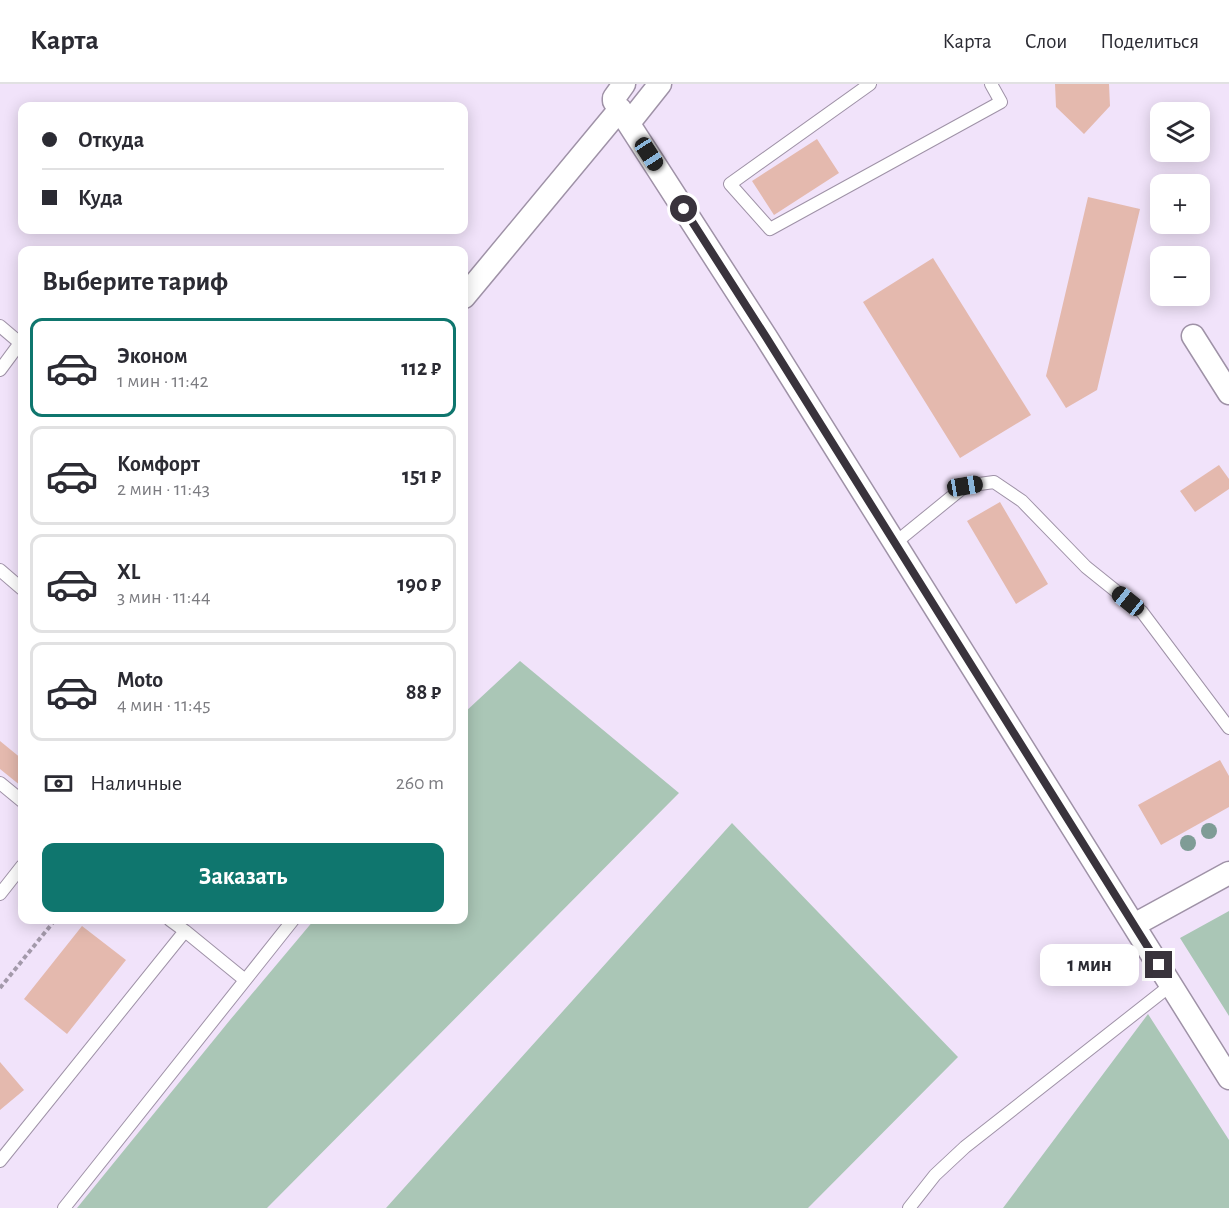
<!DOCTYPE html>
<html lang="ru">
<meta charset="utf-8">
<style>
body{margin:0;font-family:"Alegreya Sans",sans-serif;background:#f7f7f7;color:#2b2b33;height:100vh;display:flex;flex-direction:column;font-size:22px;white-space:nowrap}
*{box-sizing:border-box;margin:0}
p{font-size:20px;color:#7c7c81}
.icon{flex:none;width:33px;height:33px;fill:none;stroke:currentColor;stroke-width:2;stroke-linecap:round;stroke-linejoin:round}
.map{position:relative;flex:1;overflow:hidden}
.side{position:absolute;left:18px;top:162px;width:450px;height:678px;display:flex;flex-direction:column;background:#fff;border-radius:12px;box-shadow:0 3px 15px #0003}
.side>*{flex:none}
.guide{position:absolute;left:18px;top:18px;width:450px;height:132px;border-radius:12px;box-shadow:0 3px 15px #0003;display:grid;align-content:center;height:132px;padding:0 24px;background:#fff}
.fabs{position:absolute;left:1150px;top:18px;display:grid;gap:12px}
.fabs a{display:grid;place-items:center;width:60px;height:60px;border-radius:12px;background:#fff;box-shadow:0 3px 15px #0003;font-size:30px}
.end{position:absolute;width:27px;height:27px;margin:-14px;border:8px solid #39333c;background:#fff;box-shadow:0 0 0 3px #fff}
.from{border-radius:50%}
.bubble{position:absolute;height:42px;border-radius:12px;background:#fff;box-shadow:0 3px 15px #0003;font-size:20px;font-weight:700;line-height:42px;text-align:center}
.car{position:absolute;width:18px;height:36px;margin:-18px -9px;border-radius:8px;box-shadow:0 0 4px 2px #0007;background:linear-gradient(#222 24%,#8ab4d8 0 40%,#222 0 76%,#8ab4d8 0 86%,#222 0)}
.guide b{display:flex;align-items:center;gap:21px;height:57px;font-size:22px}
.guide b+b{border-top:2px solid #e1e1e2}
.guide i{width:15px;height:15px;background:#2b2b33}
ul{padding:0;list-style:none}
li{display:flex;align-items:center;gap:18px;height:99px;margin:0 12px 9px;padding:0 12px;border:3px solid #e1e1e2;border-radius:12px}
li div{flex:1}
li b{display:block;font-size:22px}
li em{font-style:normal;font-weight:700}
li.active{border-color:#0f766e}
li>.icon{width:54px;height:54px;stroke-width:1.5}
h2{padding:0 24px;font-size:27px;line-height:72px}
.pay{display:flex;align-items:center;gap:15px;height:66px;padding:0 24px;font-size:22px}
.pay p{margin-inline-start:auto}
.action{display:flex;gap:12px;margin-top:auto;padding:12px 24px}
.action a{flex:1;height:69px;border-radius:12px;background:#0f766e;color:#fff;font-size:24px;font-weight:700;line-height:69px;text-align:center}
header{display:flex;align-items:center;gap:36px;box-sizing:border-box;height:84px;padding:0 30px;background:#fff;border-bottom:2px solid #e1e1e2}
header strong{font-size:28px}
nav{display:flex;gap:33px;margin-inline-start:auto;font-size:21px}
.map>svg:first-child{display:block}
.green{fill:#aac6b6}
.building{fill:#e4b9ae}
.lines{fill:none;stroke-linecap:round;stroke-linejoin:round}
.lane-casing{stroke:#9f92a7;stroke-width:14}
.street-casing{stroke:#9f92a7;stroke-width:25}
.path{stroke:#a399aa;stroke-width:4;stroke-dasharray:4.5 3;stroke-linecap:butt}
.lane{stroke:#fff;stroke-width:12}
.street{stroke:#fff;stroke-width:22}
.tree{fill:#7f9c96}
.route{stroke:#39333c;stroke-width:8}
</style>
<header>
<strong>Карта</strong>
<nav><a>Карта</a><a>Слои</a><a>Поделиться</a></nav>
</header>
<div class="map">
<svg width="1229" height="1124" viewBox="0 0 1229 1124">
<rect width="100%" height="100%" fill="#f1e3fa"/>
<path class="green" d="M520,577L679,709L267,1124H77L230,936L314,836H464V629Z
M732,739L958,973L808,1124H386Z
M1229,827V932L1180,854Z
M1148,930L1229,1056V1124H1003Z"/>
<path class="building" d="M1055,0H1109L1110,22L1084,50L1056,23Z
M817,55L839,89L774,131L752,97Z
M1088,113L1140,125L1097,306L1066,324L1046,292Z
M933,174L1031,331L960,374L863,218Z
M1219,381L1229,395V405L1195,428L1180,407Z
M1000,418L1048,500L1016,520L967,437Z
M0,657L22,675V700L21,702L0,685Z
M1220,676L1229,692V723L1161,761L1138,721Z
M82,842L126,876L67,950L24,915Z
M0,978L24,1006L0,1026Z"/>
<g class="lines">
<g class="lane-casing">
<path id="lane" d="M870,0L730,100L770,145L1001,18L991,0
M0,242L20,259L0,286
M895,459L965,402L994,398L1022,417L1086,483L1142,528L1229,644
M0,486L22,505
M0,699L22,717
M0,810L22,782
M185,847L245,896
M0,1077L185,847L170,836
M64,1124L293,836
M909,1124L935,1091L965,1063L1171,901"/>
</g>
<g class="street-casing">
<path id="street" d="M624,0L614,14V17L766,253L1229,994
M629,39L660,0
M464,213L620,25
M1193,252L1229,309
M1134,841L1229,789"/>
</g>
<path class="path" d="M0,904L55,836"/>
<use href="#lane" class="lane"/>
<use href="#street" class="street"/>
</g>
<g class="tree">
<circle cx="1209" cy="747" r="8"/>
<circle cx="1188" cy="759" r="8"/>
</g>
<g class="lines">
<path class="route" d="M684,125L766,253L1159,881"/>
</g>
</svg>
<div class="fabs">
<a><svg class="icon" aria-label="layers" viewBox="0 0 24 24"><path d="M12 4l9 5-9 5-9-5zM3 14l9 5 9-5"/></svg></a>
<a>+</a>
<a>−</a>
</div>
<i class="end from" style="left:684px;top:125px"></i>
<i class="end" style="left:1159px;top:881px"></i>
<div class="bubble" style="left:1040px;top:860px;width:99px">1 мин</div>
<i class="car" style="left:649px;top:70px;rotate:147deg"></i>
<i class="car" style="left:965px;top:402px;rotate:81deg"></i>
<i class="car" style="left:1128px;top:517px;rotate:309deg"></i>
<div class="guide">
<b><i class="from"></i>Откуда</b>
<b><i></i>Куда</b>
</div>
<section class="side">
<h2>Выберите тариф</h2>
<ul>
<li class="active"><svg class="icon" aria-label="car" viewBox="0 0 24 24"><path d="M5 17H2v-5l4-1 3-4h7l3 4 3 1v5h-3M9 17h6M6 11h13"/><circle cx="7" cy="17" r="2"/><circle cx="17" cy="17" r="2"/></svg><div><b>Эконом</b><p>1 мин · 11:42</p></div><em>112 ₽</em></li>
<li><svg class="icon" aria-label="car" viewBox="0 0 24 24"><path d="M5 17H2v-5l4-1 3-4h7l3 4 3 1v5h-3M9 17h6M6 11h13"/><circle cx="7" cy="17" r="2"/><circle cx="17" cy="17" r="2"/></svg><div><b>Комфорт</b><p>2 мин · 11:43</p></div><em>151 ₽</em></li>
<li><svg class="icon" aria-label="car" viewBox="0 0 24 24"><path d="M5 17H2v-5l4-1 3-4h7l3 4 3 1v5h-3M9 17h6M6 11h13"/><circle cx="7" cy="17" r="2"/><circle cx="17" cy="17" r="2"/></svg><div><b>XL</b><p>3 мин · 11:44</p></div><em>190 ₽</em></li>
<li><svg class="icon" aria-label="car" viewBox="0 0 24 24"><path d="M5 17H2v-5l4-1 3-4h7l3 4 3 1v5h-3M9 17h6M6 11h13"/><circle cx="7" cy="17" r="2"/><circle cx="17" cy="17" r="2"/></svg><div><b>Moto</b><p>4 мин · 11:45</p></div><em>88 ₽</em></li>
</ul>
<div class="pay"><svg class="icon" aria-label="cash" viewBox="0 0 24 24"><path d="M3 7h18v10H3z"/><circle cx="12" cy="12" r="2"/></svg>Наличные<p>260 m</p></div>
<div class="action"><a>Заказать</a></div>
</section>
</div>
